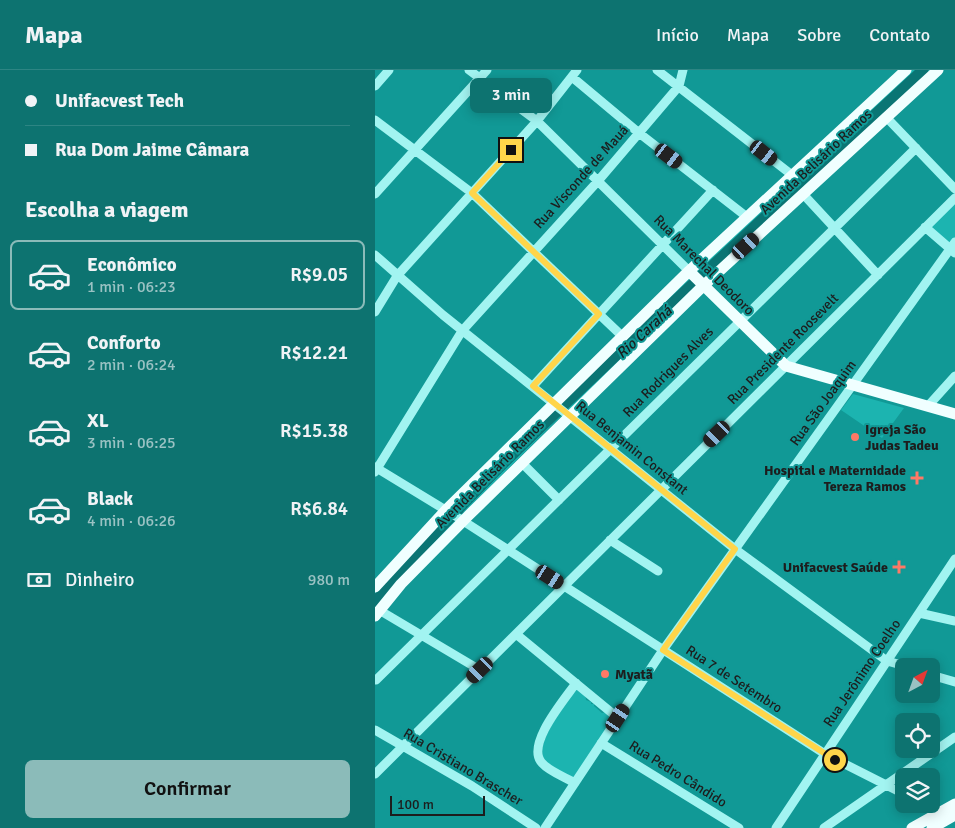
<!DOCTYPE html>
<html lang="pt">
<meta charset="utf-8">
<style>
body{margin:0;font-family:Signika,sans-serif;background:#1b7b78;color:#f1f3f6;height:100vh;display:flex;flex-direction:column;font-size:19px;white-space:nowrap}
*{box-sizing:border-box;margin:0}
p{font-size:16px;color:#9ac2c3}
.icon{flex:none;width:28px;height:28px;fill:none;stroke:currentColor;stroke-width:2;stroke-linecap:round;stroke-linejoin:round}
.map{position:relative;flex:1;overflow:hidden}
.sheet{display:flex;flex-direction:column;background:#0d7370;width:375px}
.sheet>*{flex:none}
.guide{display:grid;align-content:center;height:110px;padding:0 25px;background:#0d7370}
.needle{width:32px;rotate:41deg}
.fabs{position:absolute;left:520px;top:588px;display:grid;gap:10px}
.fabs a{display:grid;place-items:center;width:45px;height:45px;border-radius:8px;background:#0d7370;box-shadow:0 2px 12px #0003;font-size:25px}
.scale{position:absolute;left:15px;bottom:12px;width:95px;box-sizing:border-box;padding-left:5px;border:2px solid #1d1d1d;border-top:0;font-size:14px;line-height:18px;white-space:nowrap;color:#1d1d1d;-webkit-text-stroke:4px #119996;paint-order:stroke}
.end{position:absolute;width:22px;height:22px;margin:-11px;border:6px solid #ffd54a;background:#111;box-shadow:0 0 0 2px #111}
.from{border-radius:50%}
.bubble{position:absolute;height:35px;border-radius:8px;background:#0d7370;box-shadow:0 2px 12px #0003;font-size:16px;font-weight:600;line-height:35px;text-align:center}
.car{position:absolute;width:15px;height:30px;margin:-15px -8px;border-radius:6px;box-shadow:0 0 4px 1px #0007;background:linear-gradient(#222 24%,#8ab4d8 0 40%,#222 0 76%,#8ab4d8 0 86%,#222 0)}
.guide b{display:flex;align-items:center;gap:18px;height:48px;font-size:19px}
.guide b+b{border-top:1px solid #2d8583}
.guide i{width:12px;height:12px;background:#f1f3f6}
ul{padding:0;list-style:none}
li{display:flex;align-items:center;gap:15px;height:70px;margin:0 10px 8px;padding:0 15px;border:2px solid transparent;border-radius:8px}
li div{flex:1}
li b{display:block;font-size:19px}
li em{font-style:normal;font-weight:600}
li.current{border-color:#8bbbb9}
li>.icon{width:45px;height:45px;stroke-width:1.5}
h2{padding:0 25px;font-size:22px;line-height:60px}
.pay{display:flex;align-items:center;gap:12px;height:55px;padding:0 25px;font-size:19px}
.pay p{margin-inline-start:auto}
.cta{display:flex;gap:10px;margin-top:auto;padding:10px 25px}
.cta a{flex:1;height:58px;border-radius:8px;background:#8bbbb9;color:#111;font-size:20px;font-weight:600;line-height:58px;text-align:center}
header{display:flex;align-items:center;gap:30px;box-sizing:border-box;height:70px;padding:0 25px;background:#0d7370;border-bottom:1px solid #2d8583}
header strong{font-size:24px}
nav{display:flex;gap:28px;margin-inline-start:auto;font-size:18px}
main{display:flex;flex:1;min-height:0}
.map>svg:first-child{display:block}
.green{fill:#1cb4b0}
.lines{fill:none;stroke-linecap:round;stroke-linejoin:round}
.river{stroke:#0a7574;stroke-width:11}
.minor{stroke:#a2f4f1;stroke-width:9}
.major{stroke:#f0ffff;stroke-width:11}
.route{stroke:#ffd54a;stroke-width:6}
.poi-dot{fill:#ff7966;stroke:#119996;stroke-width:2}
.labels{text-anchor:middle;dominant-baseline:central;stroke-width:4;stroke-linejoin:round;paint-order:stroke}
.street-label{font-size:14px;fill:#1d1d1d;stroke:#119996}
.poi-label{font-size:14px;font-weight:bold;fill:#1d1d1d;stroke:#119996;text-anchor:start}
.water-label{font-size:15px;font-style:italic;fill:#191d1d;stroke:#119996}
</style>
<header>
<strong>Mapa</strong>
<nav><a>Início</a><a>Mapa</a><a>Sobre</a><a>Contato</a></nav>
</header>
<main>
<section class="sheet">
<div class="guide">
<b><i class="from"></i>Unifacvest Tech</b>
<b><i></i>Rua Dom Jaime Câmara</b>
</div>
<h2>Escolha a viagem</h2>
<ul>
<li class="current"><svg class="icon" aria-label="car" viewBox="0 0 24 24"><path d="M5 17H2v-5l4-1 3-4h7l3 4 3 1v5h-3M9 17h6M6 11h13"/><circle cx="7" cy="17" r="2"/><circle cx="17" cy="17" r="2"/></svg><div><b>Econômico</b><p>1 min · 06:23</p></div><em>R$9.05</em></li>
<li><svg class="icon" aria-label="car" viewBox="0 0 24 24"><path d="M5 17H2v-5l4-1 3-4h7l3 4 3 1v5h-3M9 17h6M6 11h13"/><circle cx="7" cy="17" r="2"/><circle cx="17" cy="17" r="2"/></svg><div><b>Conforto</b><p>2 min · 06:24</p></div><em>R$12.21</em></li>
<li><svg class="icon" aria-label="car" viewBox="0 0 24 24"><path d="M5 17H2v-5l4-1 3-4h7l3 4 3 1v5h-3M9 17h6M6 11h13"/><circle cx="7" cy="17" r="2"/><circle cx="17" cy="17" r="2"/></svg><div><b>XL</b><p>3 min · 06:25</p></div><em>R$15.38</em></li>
<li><svg class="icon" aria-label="car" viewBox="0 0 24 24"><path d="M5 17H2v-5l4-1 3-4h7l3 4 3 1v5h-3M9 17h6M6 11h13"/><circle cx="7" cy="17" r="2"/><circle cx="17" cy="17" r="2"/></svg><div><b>Black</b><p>4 min · 06:26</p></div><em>R$6.84</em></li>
</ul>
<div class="pay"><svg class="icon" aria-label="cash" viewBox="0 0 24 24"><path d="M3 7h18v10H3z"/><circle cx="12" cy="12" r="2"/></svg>Dinheiro<p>980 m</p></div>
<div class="cta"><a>Confirmar</a></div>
</section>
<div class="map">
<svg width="580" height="758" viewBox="0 0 580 758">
<rect width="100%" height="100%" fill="#119996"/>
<path class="green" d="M536,0H557L332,206L323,197Z
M580,128V172L575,179L550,157Z
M316,203L325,211L196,339H194L185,331Z
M478,324L529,338L507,368L466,340Z
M180,339L186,346L89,442H87L80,438Z
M70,445L79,452L35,499L0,541V522Z
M201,619L210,624L211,630L216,632V634H219V636L227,643L231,642L238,648L199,708C191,705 181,701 174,696C152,680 191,635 201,619Z"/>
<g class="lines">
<path class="river" d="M0,532C80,435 173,350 264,264C359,176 453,88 548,0"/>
<path class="minor" d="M94,0L162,51L314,201
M282,0L417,105
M197,7L264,63L372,147
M0,16L14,0
M511,47L580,119
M0,50L97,123L247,266
M0,124L112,0
M428,124L503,205
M550,157L580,183
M0,185L68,245L360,479L512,591L530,596
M0,242L22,206L162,51L202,0
M158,316L338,120
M553,336L580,306
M147,393L184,430
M0,397L82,447L450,684L529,724
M0,402L87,261L223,111L304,16L308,0
M235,470L283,501
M4,540L105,600
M544,543L580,551
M141,564L243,648
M556,605L580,612
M1,610L541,78
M0,660L97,716L161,758
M226,673L364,758
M0,704L580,128
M200,713C190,707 175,702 167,693C150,675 190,629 201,613
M548,734L570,744
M170,758L288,580L580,172
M401,758L580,489
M449,758L580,667"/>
<path class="major" d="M314,201L411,296L580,344
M0,517L71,440L314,201L531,0
M0,546L26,514L93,446L327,217L563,0
M537,758L580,734
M557,758L580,745"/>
</g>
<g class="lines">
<path class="route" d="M136,80L97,123L224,244L158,316L360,479L288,580L460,690"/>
</g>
<g class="poi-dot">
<circle cx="480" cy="367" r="5"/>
<path d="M539.5 400.5h5v5h5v5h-5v5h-5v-5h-5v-5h5z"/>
<path d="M521.5 489.5h5v5h5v5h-5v5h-5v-5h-5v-5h5z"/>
<circle cx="230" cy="604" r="5"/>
</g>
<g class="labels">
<g class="street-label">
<text transform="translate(441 92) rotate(-43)">Avenida Belisário Ramos</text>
<text transform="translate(206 107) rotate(-48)">Rua Visconde de Mauá</text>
<text transform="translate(329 195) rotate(45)">Rua Marechal Deodoro</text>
<text transform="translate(408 279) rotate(-45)">Rua Presidente Roosevelt</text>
<text transform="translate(293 302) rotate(-45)">Rua Rodrigues Alves</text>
<text transform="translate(448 333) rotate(-54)">Rua São Joaquim</text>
<text transform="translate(257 378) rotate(39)">Rua Benjamin Constant</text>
<text transform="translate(115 404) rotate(-45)">Avenida Belisário Ramos</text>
<text transform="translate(487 603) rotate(-56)">Rua Jerônimo Coelho</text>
<text transform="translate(359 609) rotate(33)">Rua 7 de Setembro</text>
<text transform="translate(88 697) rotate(31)">Rua Cristiano Brascher</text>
<text transform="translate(303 704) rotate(32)">Rua Pedro Cândido</text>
</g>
<g class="poi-label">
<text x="490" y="359">Igreja São<tspan x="490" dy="16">Judas Tadeu</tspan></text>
<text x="531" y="400" text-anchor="end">Hospital e Maternidade<tspan x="531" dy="16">Tereza Ramos</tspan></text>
<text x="513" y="497" text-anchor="end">Unifacvest Saúde</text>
<text x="240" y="604">Myatã</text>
</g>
<g class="water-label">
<text transform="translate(269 262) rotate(-43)">Rio Carahá</text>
</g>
</g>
</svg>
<div class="fabs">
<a><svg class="needle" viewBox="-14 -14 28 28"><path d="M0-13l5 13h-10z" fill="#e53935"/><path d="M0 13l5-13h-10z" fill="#9ac2c3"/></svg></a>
<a><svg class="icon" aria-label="locate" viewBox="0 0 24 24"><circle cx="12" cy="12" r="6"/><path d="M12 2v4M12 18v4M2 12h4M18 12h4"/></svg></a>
<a><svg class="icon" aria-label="layers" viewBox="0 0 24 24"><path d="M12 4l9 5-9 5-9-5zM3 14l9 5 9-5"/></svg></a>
</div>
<div class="scale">100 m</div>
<i class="end from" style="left:460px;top:690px"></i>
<i class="end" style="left:136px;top:80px"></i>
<div class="bubble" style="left:95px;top:8px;width:82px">3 min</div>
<i class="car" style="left:389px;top:83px;rotate:128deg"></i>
<i class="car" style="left:294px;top:86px;rotate:127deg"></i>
<i class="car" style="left:371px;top:176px;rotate:48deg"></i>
<i class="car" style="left:342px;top:364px;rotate:226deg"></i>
<i class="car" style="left:175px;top:507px;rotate:123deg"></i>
<i class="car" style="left:105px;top:600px;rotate:226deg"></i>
<i class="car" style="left:243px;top:648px;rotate:33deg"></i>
</div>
</main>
